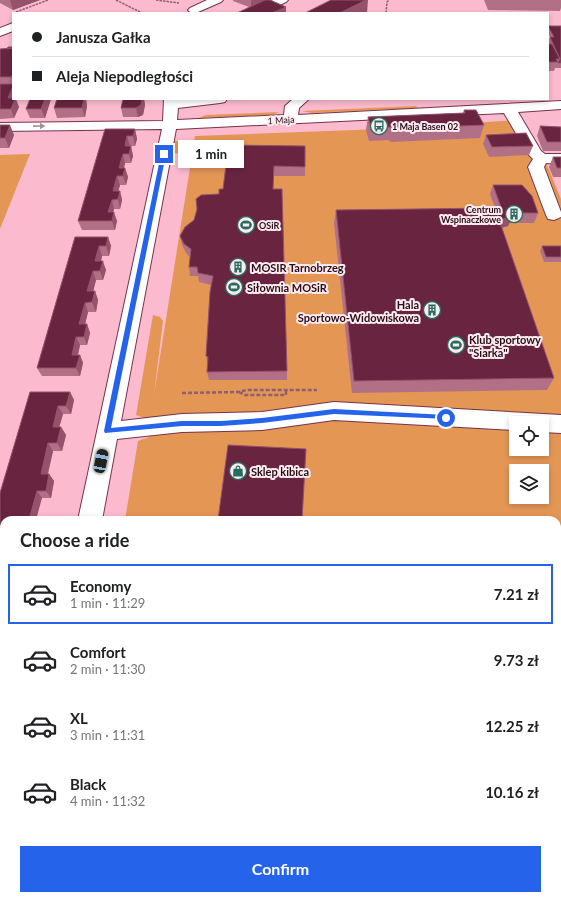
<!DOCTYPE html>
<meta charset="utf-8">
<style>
body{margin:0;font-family:Lato,sans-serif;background:#f6f6f6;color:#202124;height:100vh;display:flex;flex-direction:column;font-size:15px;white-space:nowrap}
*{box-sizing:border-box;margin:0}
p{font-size:13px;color:#757577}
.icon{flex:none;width:22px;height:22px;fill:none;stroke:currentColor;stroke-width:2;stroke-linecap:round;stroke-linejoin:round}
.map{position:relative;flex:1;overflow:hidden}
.details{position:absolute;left:0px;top:516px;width:561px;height:384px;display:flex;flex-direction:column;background:#fff;border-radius:12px 12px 0 0;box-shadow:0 2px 6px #0003}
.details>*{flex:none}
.banner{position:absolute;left:12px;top:12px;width:537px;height:88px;border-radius:0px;box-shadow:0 2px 6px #0003;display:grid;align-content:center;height:88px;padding:0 20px;background:#fff}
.controls{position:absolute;left:509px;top:416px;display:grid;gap:8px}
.controls a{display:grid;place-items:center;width:40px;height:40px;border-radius:0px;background:#fff;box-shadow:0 2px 6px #0003;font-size:20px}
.end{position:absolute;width:18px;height:18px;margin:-9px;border:5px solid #2563eb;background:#fff;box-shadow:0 0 0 2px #fff}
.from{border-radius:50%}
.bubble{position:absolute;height:28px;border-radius:0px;background:#fff;box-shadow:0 2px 6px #0003;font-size:13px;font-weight:700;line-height:28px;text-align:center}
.car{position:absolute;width:12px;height:24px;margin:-12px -6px;border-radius:5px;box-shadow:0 0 3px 1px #0007;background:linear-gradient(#222 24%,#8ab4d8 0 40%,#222 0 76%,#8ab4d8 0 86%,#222 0)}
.banner b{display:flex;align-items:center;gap:14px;height:38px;font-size:15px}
.banner b+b{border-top:1px solid #e0e0e0}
.banner i{width:10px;height:10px;background:#202124}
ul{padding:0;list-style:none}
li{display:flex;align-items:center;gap:12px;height:60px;margin:0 8px 6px;padding:0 12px;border:2px solid transparent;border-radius:0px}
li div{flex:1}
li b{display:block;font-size:15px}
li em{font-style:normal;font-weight:700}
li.active{border-color:#2563eb}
li>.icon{width:36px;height:36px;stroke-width:1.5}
h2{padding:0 20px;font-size:18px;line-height:48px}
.primary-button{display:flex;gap:8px;margin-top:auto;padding:8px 20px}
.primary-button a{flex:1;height:46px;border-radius:0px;background:#2563eb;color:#fff;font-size:16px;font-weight:700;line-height:46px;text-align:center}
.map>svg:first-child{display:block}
.green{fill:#e49655;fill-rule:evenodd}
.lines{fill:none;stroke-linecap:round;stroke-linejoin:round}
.minor-casing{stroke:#77324c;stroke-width:2}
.path-far1{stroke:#8e5f6f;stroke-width:1.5;stroke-dasharray:2.5 1;stroke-linecap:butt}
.path{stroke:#8e5f6f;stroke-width:2.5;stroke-dasharray:4 2;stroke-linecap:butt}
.minor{fill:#fff;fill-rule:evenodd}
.wall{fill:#b27087}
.shaded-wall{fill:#95526b}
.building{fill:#692540;stroke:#95526b}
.oneway{fill:#9f9297}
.route{fill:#2563eb}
.labels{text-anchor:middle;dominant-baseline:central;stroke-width:4;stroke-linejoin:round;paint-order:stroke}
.far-street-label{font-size:9px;fill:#2a0d18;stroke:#fdebf0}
.far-poi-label{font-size:9px;font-weight:bold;fill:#2a0d18;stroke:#fdebf0;text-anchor:start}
.poi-label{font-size:11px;font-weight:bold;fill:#2a0d18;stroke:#fdebf0;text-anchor:start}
</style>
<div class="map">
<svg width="561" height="900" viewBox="0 0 561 900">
<rect width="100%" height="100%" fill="#fcbace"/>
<path class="green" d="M415,106L419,108L312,113L302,111Z
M280,112L271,115L198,118L206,115Z
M518,120L531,143L548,167L561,199V900H63L64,896H557V520H125L138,441L149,437L152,419L144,418L136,415L153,315L160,317L163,321L154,395L195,136L461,126L472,123ZM516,423H542V449H516ZM516,471H542V497H516Z
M174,141H186L184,154L173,153Z
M30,154L0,229V155Z"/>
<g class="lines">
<g class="minor-casing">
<path id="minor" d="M207,0H223L221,2L198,12H190L188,10L190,8Z
M273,0H288L286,2L263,13H248L250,11Z
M13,23V31L0,36V28Z
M164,99H227L225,102L220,103L178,108L177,120L284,115L285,106L293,99H309L299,108L298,115L561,101V109L518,112L541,151L545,154H561V164L546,163L544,167L561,212V217L554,220L548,219L546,215L528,167L533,159L528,154L504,113L176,129L121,421L182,414L262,412L334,402L561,415V433L542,432V423H516V430L334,420L262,430L182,432L117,439L102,520H78L162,129L0,131V123L163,121Z
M4,888V896H33V900H1Z"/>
</g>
<path class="path-far1" d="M116,0L142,13
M156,0L179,3
M16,12L48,0
M386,13L387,2L389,0"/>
<path class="path" d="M239,392L245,395H286V390
M182,393L239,392L246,390H317"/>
<use href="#minor" class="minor"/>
</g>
<path class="wall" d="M0,0H40L13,10L0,3Z
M233,0H270L286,7V13H237L249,7L233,1Z
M484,0H561V8L560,11L488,10Z
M548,26H561V68H555L554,71H548V44H549L548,42L550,37L548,33Z
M13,47V99L19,107L14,118L0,119V49H7Z
M51,99L45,118H30L26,109Z
M57,99H86L87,106L85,117L57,118L54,108Z
M123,99H144L145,105L143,115L138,117H123L121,108Z
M464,110L484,125L480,138L390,142L389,140L369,141L366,130L368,117L463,113Z
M0,125L14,135L9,148H0Z
M540,126L561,127V151H543L537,136Z
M105,129H135L137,139L135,146H129H131L133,156L131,163H125L124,168H125L128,177L126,185H120L118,191H120L122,200L120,209H114L113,212L117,221L115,230H82L78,221Z
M486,135L533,146L529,155L489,157L483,144Z
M305,146V176H274L273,189L287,371V380H209L207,372L208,365L206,356L211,285L199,282L198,276H190L189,267L190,257L186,253L182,245L180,236L194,220L223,189L226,166H221V157L227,153Z
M553,157H561V177H553L549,167Z
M493,185L538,213L534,223H510L508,226L502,228L554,378L547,390L352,393L334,223L336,210L495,208L490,194Z
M75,237H108L111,246L109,256H102L101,261L106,270L103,280H96L93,291H95L98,300L96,312H88L85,324H87L90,333L87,345H80L78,355H80L83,363L80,376H42L37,368Z
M542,246H561V262H544L540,251Z
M30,392H70L74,400L71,414H63L59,427H61L66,435L62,451H53L48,474H49L54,481L51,498H42L4,520V600H0V493Z
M0,633H4V660H1L0,662Z"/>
<path class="shaded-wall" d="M10,0H40L13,10Z
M251,0H268L251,8Z
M366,0H368L367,13H340Z
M286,7V13H272Z
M13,74V82L11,77Z
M13,86V99H16L19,107L14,118L11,109L8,98Z
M45,99H51L45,118L41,109Z
M84,99H86L87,106L85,117L82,108Z
M142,99H144L145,105L143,115L138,117L136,108Z
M10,125L14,135L9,148L5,138Z
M135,129L137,139L135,146L133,136Z
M127,136L130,146L128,154L125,146Z
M131,146L133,156L131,163L129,154Z
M123,154L125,163L122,176L119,168Z
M125,168L128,177L126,185L123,176Z
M117,176L120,185L116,200L113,191Z
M120,191L122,200L120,209L118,199Z
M112,200L114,209L111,221L108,212Z
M114,212L117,221L115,230L112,221Z
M512,217L508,226L493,230L497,221Z
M108,237L111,246L109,256L106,246Z
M99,246L102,256L99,270L95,261Z
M103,261L106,270L103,280L100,271Z
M93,271L96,280L91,300L87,291Z
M95,291L98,300L96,312L92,302Z
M85,303L88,312L83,333L79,324Z
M87,324L90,333L87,345L84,337Z
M76,337L80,345L76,363L72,355Z
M80,355L83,363L80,376L76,368Z
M70,392L74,400L71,414L66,406Z
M58,406L63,414L57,435L53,427Z
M61,427L66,435L62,451L57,443Z
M48,443L53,451L46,481L41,474Z
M49,474L54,481L51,498L46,491Z
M37,491L42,498L36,520H29Z
M0,693L3,695L0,705Z"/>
<path class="building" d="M265,0H270L286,7L272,13H237Z
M331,0H366L340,13H305Z
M548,26H561V63H558L560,59L550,37H554Z
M548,44H552L560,59H556L558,62H548Z
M8,47H13V48L7,49Z
M13,48V74L11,77H0V49Z
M0,84H13V86L8,98H13V99H15L11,109H0Z
M30,99H45L41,109H26Z
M57,99H84L82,108H54Z
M123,99H142L141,105L136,108H121Z
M464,110H476L484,125L392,129L391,127L371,128L368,117L465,113Z
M0,125H10L5,138H0Z
M540,126L561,127V142H547Z
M105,129H135L133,136H127L125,146H131L129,154H123L119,168H125L123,176H117L113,191H120L118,199L112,200L108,212H114L112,221H78Z
M526,133L533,146L492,147L486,135Z
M228,145L305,146V167L274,166L273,189H282L287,371L207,372L208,357L206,356L210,292L213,276L198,273L197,267H189L191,249L184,244L180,236L185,227L194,220L197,209L196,199L201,195L219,194V189H223L227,157H221V153H227Z
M553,157H561V168H557Z
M493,185H522L532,196L538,213H512V217L499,220L497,214L503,213Z
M495,208L554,378L354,381L336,210Z
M75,237H108L106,246H99L95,261H103L100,271H93L87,291H95L92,302L85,303L79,324H87L84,337H76L72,355H80L76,368H37Z
M542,246H561V257H546Z
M30,392H70L66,406H58L53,427H61L57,443H48L41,474H49L46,491H37L29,520H4V594H0V493Z
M228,445L306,449L302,520H218Z
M0,633H4V656H0Z
M167,896H283L282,900H166Z"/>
<defs><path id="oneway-solid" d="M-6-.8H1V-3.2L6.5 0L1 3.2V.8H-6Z"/></defs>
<use class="oneway" href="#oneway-solid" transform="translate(39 126) rotate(-1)"/>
<path class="route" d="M164,153L166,154L111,428L182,421H221L262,418L334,409L446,415L448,416V419L334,414L262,423L221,426H182L105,433L104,431L161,154Z"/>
<defs>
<g id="bus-ring" transform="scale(0.9)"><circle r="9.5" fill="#fdebf0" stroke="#276c60" stroke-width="1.5"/><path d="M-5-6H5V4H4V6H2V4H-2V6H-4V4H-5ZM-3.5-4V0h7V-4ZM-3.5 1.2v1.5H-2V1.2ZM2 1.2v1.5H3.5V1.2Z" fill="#276c60"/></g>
<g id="building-ring" transform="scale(0.9)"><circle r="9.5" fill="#fdebf0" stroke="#276c60" stroke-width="1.5"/><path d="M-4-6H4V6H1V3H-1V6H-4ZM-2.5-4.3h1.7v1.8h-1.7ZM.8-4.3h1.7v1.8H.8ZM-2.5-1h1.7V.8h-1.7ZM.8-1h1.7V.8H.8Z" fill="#276c60"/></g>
<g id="stadium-ring" transform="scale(0.9)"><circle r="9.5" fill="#fdebf0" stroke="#276c60" stroke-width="1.5"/><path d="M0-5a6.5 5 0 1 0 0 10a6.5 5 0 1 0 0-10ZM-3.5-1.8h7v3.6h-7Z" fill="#276c60"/></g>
<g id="shop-ring" transform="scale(0.9)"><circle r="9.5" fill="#fdebf0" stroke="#276c60" stroke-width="1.5"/><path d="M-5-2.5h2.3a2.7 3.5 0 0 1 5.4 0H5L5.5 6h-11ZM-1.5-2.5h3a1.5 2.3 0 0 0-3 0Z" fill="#276c60"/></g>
</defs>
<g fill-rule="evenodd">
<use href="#bus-ring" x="379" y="126"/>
<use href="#building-ring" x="514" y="214"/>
<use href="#stadium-ring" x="246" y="225"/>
<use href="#building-ring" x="238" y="267"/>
<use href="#stadium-ring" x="234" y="287"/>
<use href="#building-ring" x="432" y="310"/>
<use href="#stadium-ring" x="456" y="345"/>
<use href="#shop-ring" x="238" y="471"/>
</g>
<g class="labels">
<g class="far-street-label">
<text transform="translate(281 120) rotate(-3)">1 Maja</text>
</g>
<g class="far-poi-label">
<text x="392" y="126">1 Maja Basen 02</text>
<text x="501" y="209" text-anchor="end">Centrum<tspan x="501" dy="10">Wspinaczkowe</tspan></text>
<text x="259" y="225">OSiR</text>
</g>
<g class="poi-label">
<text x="251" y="267">MOSIR Tarnobrzeg</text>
<text x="247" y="287">Siłownia MOSiR</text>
<text x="419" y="304" text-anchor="end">Hala<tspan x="419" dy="13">Sportowo-Widowiskowa</tspan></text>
<text x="469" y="339">Klub sportowy<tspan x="469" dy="13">"Siarka"</tspan></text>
<text x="251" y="471">Sklep kibica</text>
</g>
</g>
</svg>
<div class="controls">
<a><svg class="icon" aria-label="locate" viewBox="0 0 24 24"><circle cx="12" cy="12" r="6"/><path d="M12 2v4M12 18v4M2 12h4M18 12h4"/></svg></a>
<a><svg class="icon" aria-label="layers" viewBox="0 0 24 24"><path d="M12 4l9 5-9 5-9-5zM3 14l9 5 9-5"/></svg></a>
</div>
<i class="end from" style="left:446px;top:418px"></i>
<i class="end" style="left:164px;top:154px"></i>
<div class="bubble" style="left:178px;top:140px;width:66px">1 min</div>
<i class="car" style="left:101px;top:461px;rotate:11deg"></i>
<div class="banner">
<b><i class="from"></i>Janusza Gałka</b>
<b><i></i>Aleja Niepodległości</b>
</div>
<section class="details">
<h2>Choose a ride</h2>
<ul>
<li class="active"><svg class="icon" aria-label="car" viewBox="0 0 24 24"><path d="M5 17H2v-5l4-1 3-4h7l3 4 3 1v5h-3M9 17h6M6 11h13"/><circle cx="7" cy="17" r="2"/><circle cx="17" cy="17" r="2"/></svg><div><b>Economy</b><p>1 min · 11:29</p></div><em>7.21 zł</em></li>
<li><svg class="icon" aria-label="car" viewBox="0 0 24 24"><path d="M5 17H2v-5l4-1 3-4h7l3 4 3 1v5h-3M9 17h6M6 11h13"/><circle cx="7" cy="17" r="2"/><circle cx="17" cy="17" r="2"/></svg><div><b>Comfort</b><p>2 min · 11:30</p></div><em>9.73 zł</em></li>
<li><svg class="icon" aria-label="car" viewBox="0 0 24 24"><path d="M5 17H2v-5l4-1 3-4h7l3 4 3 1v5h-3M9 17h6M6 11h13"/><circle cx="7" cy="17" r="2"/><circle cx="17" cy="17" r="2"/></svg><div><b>XL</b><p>3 min · 11:31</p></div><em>12.25 zł</em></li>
<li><svg class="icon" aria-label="car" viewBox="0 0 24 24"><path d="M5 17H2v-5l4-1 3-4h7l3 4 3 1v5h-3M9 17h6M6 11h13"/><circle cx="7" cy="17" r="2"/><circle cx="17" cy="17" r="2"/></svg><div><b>Black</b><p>4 min · 11:32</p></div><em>10.16 zł</em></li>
</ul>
<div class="primary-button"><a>Confirm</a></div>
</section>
</div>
